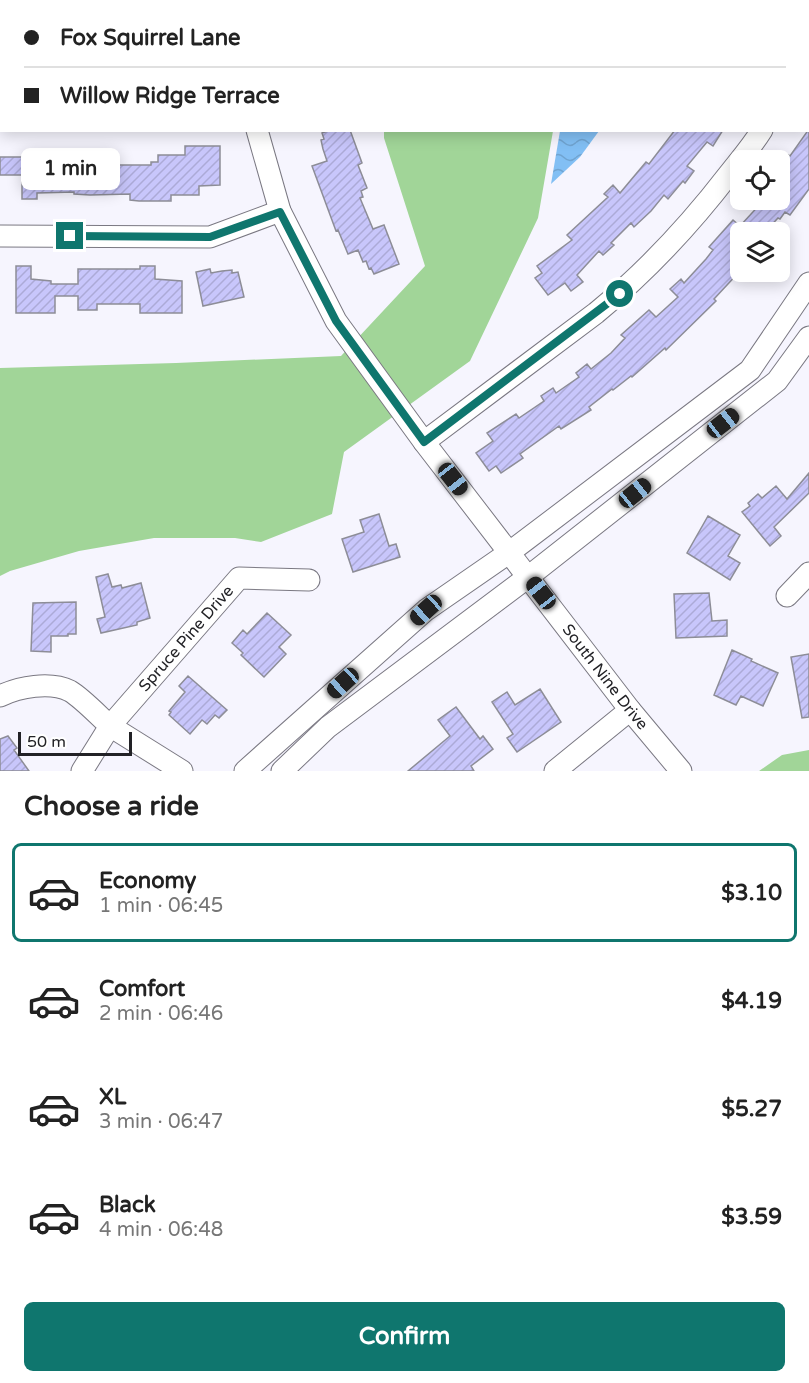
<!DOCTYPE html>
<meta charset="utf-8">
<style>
body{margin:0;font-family:"Varela Round",sans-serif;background:#f6f6f6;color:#222;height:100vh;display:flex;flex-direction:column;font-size:22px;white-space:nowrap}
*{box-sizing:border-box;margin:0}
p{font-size:20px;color:#767676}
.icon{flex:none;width:33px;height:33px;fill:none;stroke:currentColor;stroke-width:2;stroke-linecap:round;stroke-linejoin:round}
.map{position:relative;height:771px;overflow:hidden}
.panel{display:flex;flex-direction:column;background:#fff;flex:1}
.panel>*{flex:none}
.guide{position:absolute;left:0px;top:0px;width:810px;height:132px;box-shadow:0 3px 15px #0003;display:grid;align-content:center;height:132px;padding:0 24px;background:#fff}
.buttons{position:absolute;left:730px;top:150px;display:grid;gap:12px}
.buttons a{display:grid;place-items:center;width:60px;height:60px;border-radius:9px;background:#fff;box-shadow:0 3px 15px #0003;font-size:30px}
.scale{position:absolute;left:18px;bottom:15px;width:114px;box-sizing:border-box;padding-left:6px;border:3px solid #222226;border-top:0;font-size:16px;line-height:21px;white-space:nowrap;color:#222226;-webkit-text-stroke:4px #fff;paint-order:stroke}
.end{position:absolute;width:27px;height:27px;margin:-14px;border:8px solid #0f766e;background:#fff;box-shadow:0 0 0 3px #fff}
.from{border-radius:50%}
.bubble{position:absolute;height:42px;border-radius:9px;background:#fff;box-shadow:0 3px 15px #0003;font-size:20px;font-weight:800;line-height:42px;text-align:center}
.car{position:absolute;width:18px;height:36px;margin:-18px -9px;border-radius:8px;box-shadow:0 0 4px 2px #0007;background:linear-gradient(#222 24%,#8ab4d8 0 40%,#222 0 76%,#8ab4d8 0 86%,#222 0)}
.guide b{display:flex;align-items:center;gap:21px;height:57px;font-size:22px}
.guide b+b{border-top:2px solid #e0e0e0}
.guide i{width:15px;height:15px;background:#222}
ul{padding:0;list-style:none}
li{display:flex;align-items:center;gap:18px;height:99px;margin:0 12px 9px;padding:0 12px;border:3px solid transparent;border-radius:9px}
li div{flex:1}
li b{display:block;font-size:22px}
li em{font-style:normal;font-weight:800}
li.current{border-color:#0f766e}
li>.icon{width:54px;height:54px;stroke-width:1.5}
h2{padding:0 24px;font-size:27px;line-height:72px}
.primary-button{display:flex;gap:12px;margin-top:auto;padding:12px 24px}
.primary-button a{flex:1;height:69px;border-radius:9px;background:#0f766e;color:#fff;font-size:24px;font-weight:800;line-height:69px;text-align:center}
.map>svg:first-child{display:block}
.grass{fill:#a1d598}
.water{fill:url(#water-waves)}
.building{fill:url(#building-hatch);stroke:#8d8d97;stroke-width:1.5}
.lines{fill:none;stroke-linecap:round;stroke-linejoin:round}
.minor-casing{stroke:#7a7882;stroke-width:23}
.minor{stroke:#fff;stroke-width:21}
.route{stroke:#0f766e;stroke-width:8}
.labels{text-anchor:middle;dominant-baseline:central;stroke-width:5;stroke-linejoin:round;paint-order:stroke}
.street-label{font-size:16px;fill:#222226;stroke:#fff}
</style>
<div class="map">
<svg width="809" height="771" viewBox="0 0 809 771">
<defs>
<pattern id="water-waves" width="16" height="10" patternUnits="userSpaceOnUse" patternTransform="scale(1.5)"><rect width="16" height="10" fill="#82bff4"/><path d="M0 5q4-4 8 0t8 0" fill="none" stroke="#70a4d1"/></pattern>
<pattern id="building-hatch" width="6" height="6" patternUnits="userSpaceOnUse" patternTransform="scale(1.5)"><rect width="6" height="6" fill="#c8c6fb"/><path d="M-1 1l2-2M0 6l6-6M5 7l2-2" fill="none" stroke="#acaad7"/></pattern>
</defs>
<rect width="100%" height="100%" fill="#f6f5fe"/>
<path class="grass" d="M384,131H553L538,218L470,361L344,452L332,514L261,542L235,538H154L79,551L10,571L0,576V368L176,363L341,356L425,266L384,138Z
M809,750V771H759L782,755Z"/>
<path class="water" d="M560,131H599L580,157L551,184Z"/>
<path class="building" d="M809,129V189L790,215L785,212L780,219L778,218L765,232H741V270L714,299L716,301L666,350L665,348L632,377L631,376L613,390L612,389L589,407L591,410L561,429L559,426L520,454L523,458L501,473L496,466L489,471L476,453L493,441L487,433L516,414L519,418L544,401L541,396L553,388L556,393L579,377L576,373L587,364L591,369L611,353L625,338L621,335L649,310L656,317L678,297L670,289L681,279L684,283L706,259L713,250L709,247L733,220L740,226L764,200H780V160L785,153L790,156Z
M330,130H350L362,163L358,165L367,188L361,191L363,197L360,198L373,229L384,225L399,264L374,274L371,268L369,269L366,261L363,262L358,250L348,254L338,230L336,231L312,166L327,161L323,149L321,140L324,139L322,133Z
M675,130H723L713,146L707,142L687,166L694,171L685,183L683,181L668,199L664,195L651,211L634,227L631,223L611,243L614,245L603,255L599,251L577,275L583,282L571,291L565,283L548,295L535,278L542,273L537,266L572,240L567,235L608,197L604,194L613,185L620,193L646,162L649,164Z
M185,146H220V185L199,186V195H171V201H139L130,200V194L90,195L74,194V192L37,193V199H22V175H0V157H35V163H74V158H96V153H116V165H151V162H158V155H185Z
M16,266H31V279L51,281V284H78V269H140V266H155V279L182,281V313H140V304H97V310H78V296H55V313H16Z
M210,269L211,273L222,271L232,270V273L238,272L244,297L203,306L196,272Z
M809,473V493L774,527L781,536L770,546L742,512L750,506L748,503L758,494L762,498L776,486L787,499Z
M379,514L389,546L396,544L400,557L353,572L342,539L364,532L360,520Z
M708,516L740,535L728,556L740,563L730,580L687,553Z
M108,574L112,587L121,585L122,588L141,583L150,618L137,622V625L101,633L97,619L105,617L96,577Z
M709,593L712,621L727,620V636L676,638L674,594Z
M76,602V634H68V636H51V652L31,651L33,603Z
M267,613L291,635L279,647L286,654L264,677L241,655L243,653L232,643L243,630L247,634Z
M732,650L752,659L751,661L778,673L763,706L741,696L736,705L714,695Z
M809,654V717L802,718L791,657Z
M188,676L227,710L219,718L215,715L207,724L202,720L190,734L169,715L171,712L169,711L185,692L179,686Z
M540,689L561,722L517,752L507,738L513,734L492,702L507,692L515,705Z
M456,707L480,739L483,736L493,749L471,766L474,771H408L450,736L438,720Z
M8,736L17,748L14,750L29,771H0V739Z"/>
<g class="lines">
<g class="minor-casing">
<g id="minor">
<path d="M254,2V0"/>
<path d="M808,50L809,49"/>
<path id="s1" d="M257,130L280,211L336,321L424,442L630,710L681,771"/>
<path d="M0,236L210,237L280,211"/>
<path d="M424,442L596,313C646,272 689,226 729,174C740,160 752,146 762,130"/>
<path d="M787,596L809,573"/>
<path d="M0,696C19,687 50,681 70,691C82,698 100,717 110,726L82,771"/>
<path id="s2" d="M182,771L110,726L239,578L309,580"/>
<path d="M245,771L426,610L510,552L750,370L809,283"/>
<path d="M282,771L328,727L528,577L777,381L809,337"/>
<path d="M555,771L630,710"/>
</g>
</g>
<use href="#minor" class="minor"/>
</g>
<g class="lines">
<path class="route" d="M70,236L210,237L280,212L336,321L424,442L620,294"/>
</g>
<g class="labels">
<g class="street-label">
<text stroke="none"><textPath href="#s2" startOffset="201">Spruce Pine Drive</textPath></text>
<text stroke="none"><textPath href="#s1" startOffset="654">South Nine Drive</textPath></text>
</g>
</g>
</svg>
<div class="buttons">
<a><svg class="icon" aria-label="locate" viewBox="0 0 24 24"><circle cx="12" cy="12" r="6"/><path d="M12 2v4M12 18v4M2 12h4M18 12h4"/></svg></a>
<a><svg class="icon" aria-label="layers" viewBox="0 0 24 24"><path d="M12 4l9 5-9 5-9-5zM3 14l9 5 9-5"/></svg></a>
</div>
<div class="scale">50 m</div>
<i class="end from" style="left:620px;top:294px"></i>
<i class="end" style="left:70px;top:236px"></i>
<div class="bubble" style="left:21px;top:148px;width:99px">1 min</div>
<i class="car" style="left:723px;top:423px;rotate:52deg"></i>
<i class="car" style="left:453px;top:479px;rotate:142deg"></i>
<i class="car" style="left:635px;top:493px;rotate:51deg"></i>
<i class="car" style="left:541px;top:593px;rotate:322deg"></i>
<i class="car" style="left:426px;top:610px;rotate:228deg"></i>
<i class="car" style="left:343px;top:683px;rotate:228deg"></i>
<div class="guide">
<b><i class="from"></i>Fox Squirrel Lane</b>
<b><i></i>Willow Ridge Terrace</b>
</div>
</div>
<section class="panel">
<h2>Choose a ride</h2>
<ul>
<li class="current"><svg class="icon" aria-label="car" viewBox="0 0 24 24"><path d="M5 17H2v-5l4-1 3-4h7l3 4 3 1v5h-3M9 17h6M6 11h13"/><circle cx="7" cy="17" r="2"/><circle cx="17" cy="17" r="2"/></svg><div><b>Economy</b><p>1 min · 06:45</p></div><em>$3.10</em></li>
<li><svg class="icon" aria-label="car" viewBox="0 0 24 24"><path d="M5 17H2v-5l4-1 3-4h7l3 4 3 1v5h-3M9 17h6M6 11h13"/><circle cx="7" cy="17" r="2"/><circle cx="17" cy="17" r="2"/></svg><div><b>Comfort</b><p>2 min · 06:46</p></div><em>$4.19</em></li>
<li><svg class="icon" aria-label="car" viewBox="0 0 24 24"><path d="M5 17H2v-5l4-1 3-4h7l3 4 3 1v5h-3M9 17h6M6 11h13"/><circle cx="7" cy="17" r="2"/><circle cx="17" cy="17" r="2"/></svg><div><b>XL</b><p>3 min · 06:47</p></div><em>$5.27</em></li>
<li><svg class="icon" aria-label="car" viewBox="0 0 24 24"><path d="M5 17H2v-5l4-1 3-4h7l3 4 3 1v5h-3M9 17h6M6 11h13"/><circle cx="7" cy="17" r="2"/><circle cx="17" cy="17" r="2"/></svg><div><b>Black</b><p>4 min · 06:48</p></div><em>$3.59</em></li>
</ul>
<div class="primary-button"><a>Confirm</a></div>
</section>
